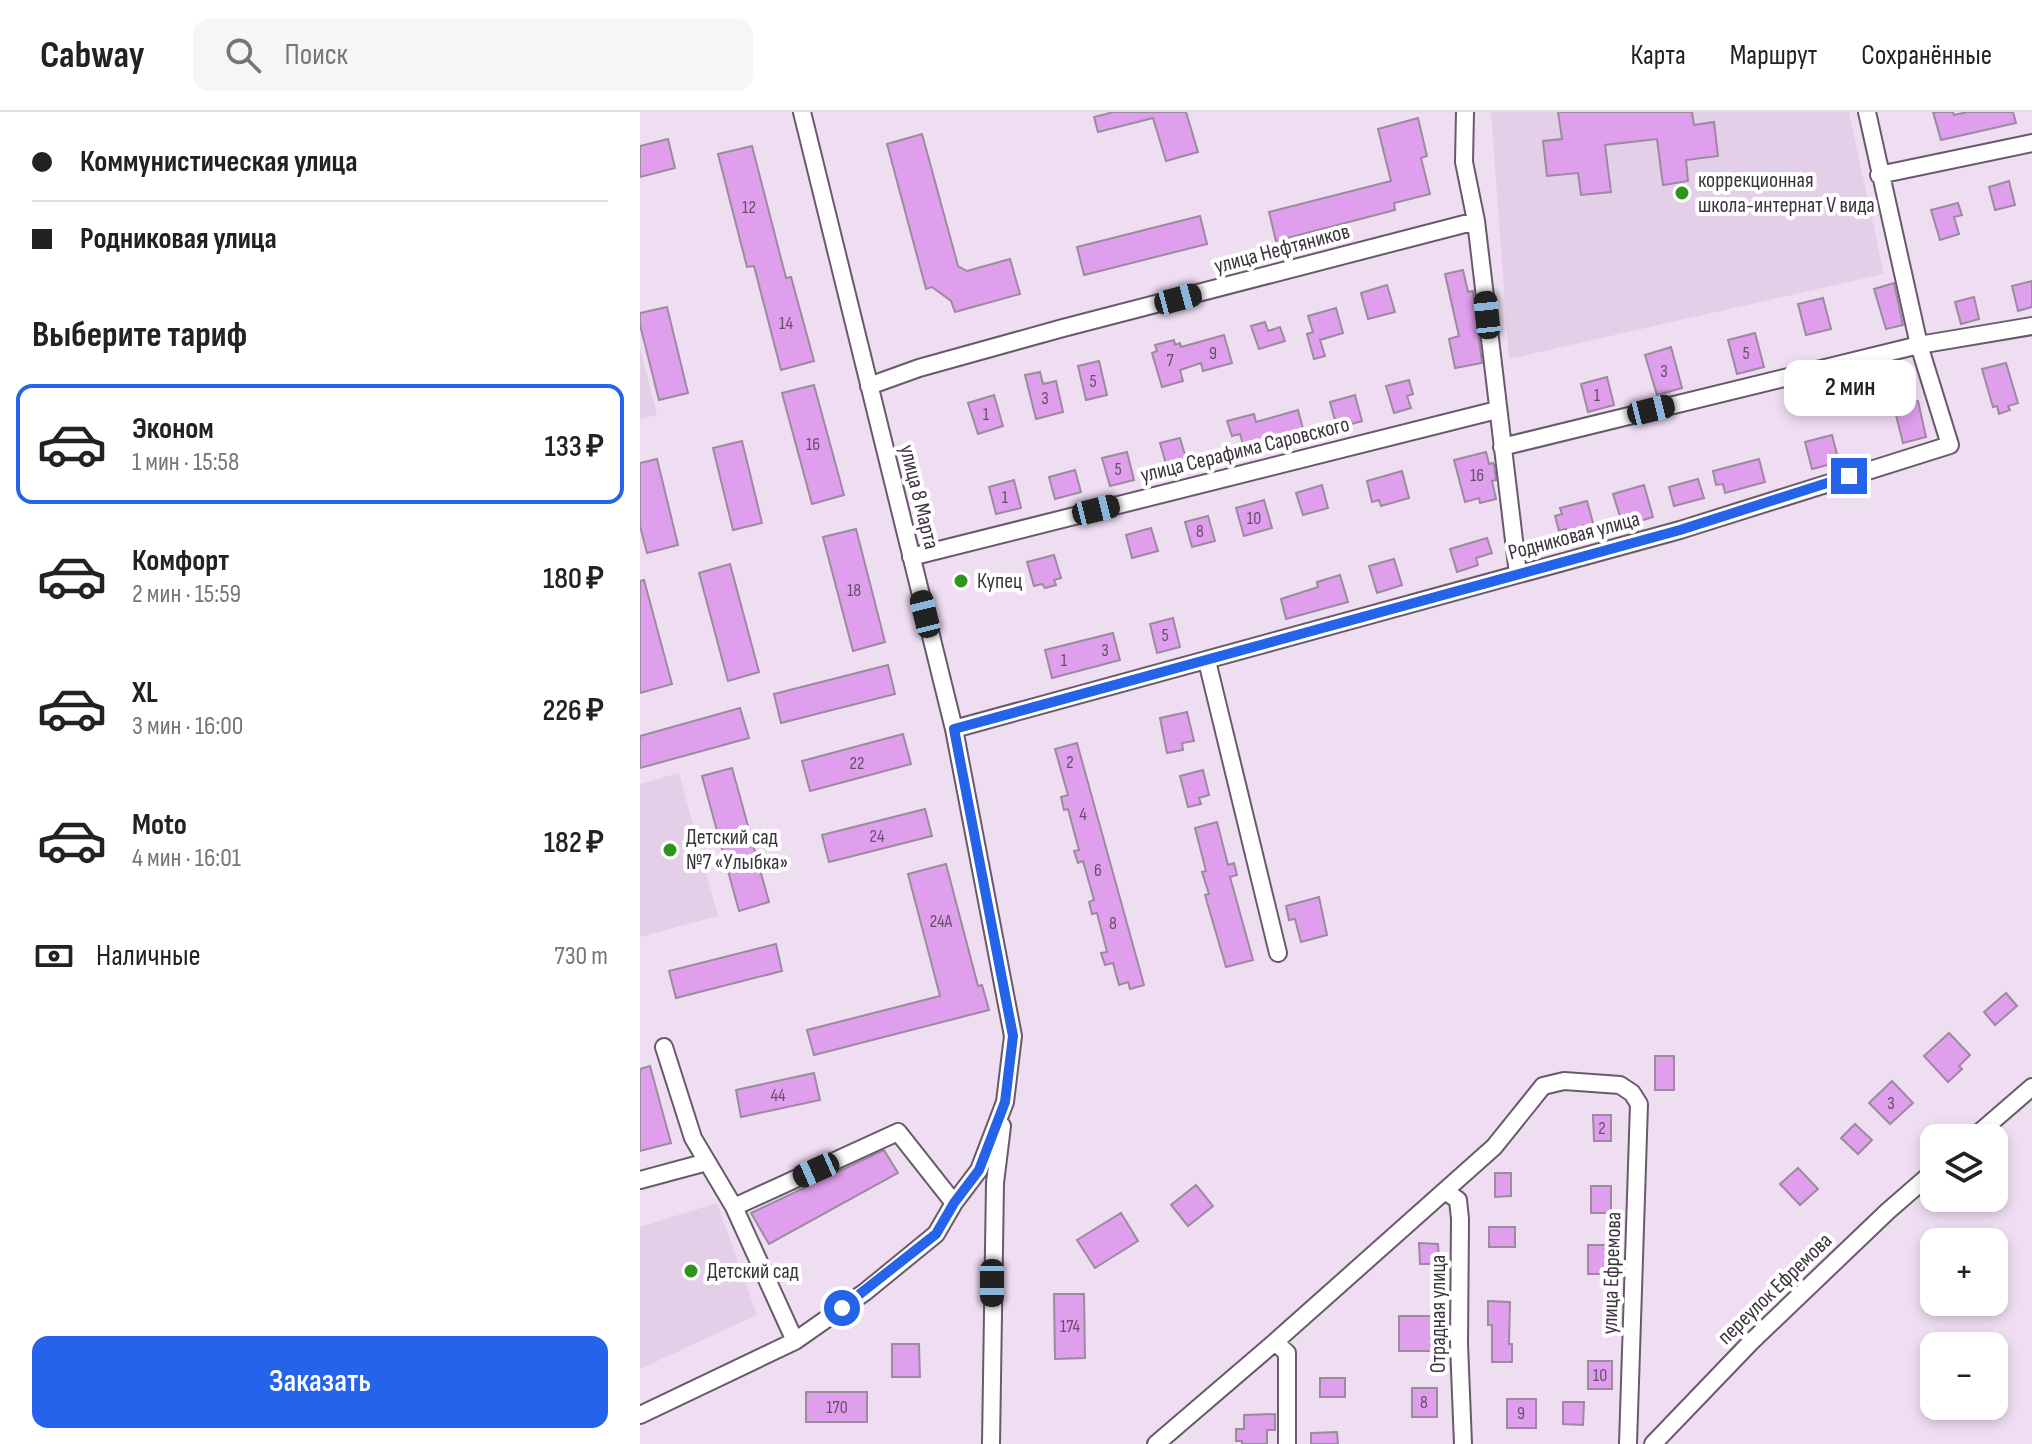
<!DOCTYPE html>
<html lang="ru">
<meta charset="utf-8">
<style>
body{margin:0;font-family:"Sofia Sans Condensed",sans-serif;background:#f6f6f6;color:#222;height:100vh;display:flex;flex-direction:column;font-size:30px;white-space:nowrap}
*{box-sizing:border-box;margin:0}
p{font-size:26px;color:#767676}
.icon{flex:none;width:44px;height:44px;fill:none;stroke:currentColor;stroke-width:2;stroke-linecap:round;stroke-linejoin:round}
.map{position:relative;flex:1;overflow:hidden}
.details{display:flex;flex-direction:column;background:#fff;width:640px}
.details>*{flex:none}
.guide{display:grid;align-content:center;height:176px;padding:0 32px;background:#fff}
.fabs{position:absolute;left:1280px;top:1012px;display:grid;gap:16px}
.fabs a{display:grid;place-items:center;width:88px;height:88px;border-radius:16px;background:#fff;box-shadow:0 4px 12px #0003;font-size:40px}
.end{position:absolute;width:36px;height:36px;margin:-18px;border:10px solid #2563eb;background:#fff;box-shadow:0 0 0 4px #fff}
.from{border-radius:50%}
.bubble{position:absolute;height:56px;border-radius:16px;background:#fff;box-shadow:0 4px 12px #0003;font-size:26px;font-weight:600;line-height:56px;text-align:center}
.car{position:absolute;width:24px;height:48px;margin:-24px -12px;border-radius:10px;box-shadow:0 0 6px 2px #0007;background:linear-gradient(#222 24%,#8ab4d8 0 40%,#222 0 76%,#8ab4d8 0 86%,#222 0)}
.guide b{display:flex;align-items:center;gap:28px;height:76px;font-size:30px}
.guide b+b{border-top:2px solid #e0e0e0}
.guide i{width:20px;height:20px;background:#222}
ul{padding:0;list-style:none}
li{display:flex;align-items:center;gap:24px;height:120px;margin:0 16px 12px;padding:0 16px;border:4px solid transparent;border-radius:16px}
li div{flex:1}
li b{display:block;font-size:30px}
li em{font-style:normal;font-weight:600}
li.current{border-color:#2563eb}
li>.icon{width:72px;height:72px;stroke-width:1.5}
h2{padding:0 32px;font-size:36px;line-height:96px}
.pay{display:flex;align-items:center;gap:20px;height:88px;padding:0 32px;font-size:30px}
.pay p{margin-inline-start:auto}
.action{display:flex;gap:16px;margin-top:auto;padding:16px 32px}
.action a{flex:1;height:92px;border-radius:16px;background:#2563eb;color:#fff;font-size:32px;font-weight:600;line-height:92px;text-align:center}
header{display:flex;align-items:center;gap:48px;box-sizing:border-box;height:112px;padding:0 40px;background:#fff;border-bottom:2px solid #e0e0e0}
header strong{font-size:38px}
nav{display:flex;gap:44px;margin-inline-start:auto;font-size:28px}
.search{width:560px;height:72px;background:#f6f6f6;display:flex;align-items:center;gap:20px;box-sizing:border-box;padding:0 28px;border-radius:16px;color:#767676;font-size:30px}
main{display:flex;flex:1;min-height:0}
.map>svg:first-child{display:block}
.built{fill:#e4cfe8}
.building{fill:#e09fec;stroke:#9a8b9d;stroke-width:2}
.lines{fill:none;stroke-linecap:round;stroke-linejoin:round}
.minor-casing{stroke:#685a6b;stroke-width:20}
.minor{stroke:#fff;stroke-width:16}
.route{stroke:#2563eb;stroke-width:10}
.poi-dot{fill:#2e951b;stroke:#fff;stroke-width:3}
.labels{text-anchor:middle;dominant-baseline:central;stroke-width:8;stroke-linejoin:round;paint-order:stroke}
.number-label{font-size:18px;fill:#655069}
.poi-label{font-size:22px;fill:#3c353d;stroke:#fff;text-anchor:start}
.street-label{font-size:22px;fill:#3c353d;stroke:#fff}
</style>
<header>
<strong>Cabway</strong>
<div class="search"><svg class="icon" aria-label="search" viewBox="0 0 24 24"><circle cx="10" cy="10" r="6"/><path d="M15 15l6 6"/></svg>Поиск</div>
<nav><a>Карта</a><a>Маршрут</a><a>Сохранённые</a></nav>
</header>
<main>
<section class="details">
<div class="guide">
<b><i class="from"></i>Коммунистическая улица</b>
<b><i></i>Родниковая улица</b>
</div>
<h2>Выберите тариф</h2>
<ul>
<li class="current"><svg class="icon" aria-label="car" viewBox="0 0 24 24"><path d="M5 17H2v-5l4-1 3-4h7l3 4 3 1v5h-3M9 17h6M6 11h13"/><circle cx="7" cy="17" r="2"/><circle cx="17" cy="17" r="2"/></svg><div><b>Эконом</b><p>1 мин · 15:58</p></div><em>133 ₽</em></li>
<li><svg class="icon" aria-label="car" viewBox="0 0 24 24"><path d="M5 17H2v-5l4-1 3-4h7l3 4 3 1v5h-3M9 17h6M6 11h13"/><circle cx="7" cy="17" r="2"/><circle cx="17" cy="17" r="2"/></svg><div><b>Комфорт</b><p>2 мин · 15:59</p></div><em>180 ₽</em></li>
<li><svg class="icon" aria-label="car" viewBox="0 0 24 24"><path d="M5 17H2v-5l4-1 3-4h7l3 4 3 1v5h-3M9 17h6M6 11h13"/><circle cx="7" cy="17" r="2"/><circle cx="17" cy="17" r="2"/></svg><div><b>XL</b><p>3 мин · 16:00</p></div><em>226 ₽</em></li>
<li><svg class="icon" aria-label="car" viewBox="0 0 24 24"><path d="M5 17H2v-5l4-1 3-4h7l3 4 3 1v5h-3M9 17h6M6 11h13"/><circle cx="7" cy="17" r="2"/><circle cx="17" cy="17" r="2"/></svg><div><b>Moto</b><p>4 мин · 16:01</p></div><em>182 ₽</em></li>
</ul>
<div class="pay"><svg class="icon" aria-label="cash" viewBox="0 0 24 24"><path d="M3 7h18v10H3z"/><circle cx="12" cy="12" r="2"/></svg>Наличные<p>730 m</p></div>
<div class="action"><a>Заказать</a></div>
</section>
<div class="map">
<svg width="1392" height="1332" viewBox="0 0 1392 1332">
<rect width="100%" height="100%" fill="#efdef2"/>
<path class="built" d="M851,0H1209L1244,162L869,247Z
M0,236L17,303L0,307Z
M39,661L78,804L0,825V672Z
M77,1091L117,1203L0,1257V1115Z"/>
<path class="building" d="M474,0H546L558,40L526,49L513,6L458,20L454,5Z
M918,0H1052L1054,13L1074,10L1078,44L1046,48L1048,69L1023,73L1017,27L965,33L971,80L941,83L938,61L907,64L903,29L922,27Z
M1293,0H1313L1314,3L1327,0H1373L1376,11L1301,28Z
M778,6L787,44L781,46L790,82L754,91L755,98L636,129L629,100L751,69L738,17Z
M282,22L318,154L327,159L370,147L380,182L315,200L311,189L292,175L286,177L247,32Z
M28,27L35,56L0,65V34Z
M112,34L146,166L151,165L174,249L141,258L114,154L107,155L78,42Z
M1369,69L1375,93L1355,98L1349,75Z
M1318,91L1322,103L1314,105L1319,122L1300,128L1291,98Z
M560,104L567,132L444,163L437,135Z
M823,158L828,180L833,179L842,251L815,256L809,227L819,224L805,162Z
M1392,169V195L1378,199L1372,174Z
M1254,171L1263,213L1246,217L1234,177Z
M747,173L755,200L728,207L721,181Z
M1334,185L1339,207L1321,212L1315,190Z
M1183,186L1191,217L1166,223L1158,192Z
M27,195L48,281L19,288L0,213V201Z
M696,196L703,221L680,228L685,244L674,247L667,222L673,220L668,204Z
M625,210L628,219L640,215L645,229L619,237L611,214Z
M1115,221L1124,255L1097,262L1088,228Z
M584,223L592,251L563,259L561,251L540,258L543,269L522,275L512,241L517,239L515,233L534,228L535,233L540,231L541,235Z
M1031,235L1042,276L1017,283L1005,243Z
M459,249L467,283L446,288L438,254Z
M1366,251L1378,291L1368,294L1370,298L1359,302L1357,294L1353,295L1342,257Z
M400,260L403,272L416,269L423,300L396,307L385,263Z
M967,265L974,293L948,300L941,272Z
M769,268L773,282L767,284L771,296L754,301L746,274Z
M174,273L204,383L172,392L142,281Z
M354,283L363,314L338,322L328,291Z
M715,283L722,309L697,316L690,290Z
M1278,289L1286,325L1263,331L1254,295Z
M658,298L665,324L642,331L641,326L604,336L600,322L592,324L587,309L614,302L616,310Z
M1192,323L1199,350L1172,357L1165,330Z
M540,326L548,353L528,359L520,331Z
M102,329L122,411L93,418L73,336Z
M487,340L494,368L470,374L462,346Z
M846,340L849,352L853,351L854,353L856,368L852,369L856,387L840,391L839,386L825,390L814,348Z
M17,347L38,433L7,441L0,414V351Z
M1119,347L1125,370L1085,381L1083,372L1076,373L1073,359Z
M435,358L441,380L415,387L409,365Z
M762,359L769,386L741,394L739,388L732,390L727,369Z
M1058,367L1064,386L1034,394L1029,375Z
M374,368L381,396L356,402L349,375Z
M682,373L688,396L663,403L656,381Z
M1004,373L1013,405L983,414L973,382Z
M624,388L632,416L604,424L596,396Z
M947,389L955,418L928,425L926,417L919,419L915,404L922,402L920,396Z
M568,404L575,429L552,435L545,410Z
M511,416L518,439L492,446L486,423Z
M216,417L245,530L213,539L183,425Z
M847,426L852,441L836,446L838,453L817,460L810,437Z
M414,443L421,466L414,468L416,473L405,476L402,472L394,474L387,450Z
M754,447L762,473L737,481L729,454Z
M90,452L119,560L88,569L59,461Z
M700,463L708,490L646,507L641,487L678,475L677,470Z
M4,468L32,572L0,581V469Z
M533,506L540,535L517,541L510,512Z
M473,521L480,548L412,566L405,538Z
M248,553L255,582L141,611L134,582Z
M100,596L109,626L0,656V624Z
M547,600L554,629L542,631L543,638L527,641L520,606Z
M263,622L271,652L170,679L162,649Z
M437,631L504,873L490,877L488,870L479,873L473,851L465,853L461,841L467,840L457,801L452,802L449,790L454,788L443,749L438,751L434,739L439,738L428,697L424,698L421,685L428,683L415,637Z
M92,656L129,790L99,799L62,664Z
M563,658L569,683L559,686L561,692L548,695L540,664Z
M285,697L292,724L189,750L182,723Z
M577,710L588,753L594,751L597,763L590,765L613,848L586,855L565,783L569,782L562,760L566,759L555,716Z
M306,752L338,874L342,873L349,898L174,943L167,918L300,884L268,762Z
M679,785L687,823L661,830L655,807L649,808L646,794Z
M136,832L142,859L36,886L29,859Z
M1366,881L1377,894L1355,913L1344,900Z
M1309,921L1330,943L1319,954L1322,957L1308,970L1284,944Z
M1015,944H1034V978H1015Z
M10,954L31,1031L0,1039V957Z
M174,961L180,988L101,1005L96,978Z
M1252,969L1273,991L1250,1012L1229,991Z
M953,1003H971V1029H954Z
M1215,1012L1232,1028L1218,1042L1201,1026Z
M244,1038L258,1061L129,1132L111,1101Z
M1158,1056L1178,1077L1160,1093L1140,1072Z
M855,1061H871V1084L855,1085Z
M556,1073L573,1094L548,1114L531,1093Z
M951,1074H971V1101H951Z
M481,1101L498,1129L455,1156L437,1128Z
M849,1115H875V1135H849Z
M779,1131L798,1132L799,1152H780Z
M948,1133H971V1162H948Z
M414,1182H444L445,1246L415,1247Z
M848,1189L870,1190L869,1232H872V1250H852V1213H848Z
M759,1204H798V1239H759Z
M252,1232H279L280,1265H252Z
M948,1249H972V1277H948Z
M680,1266H705V1285H680Z
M772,1276H797V1305H772Z
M166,1280H227V1310H166Z
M867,1287H896V1316H867Z
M923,1290H944L943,1313L923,1312Z
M635,1302V1318H627V1332H602V1329H596V1317H604V1303Z
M697,1320L698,1332H671V1321Z"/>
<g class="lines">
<g class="minor-casing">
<path id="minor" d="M825,0L824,50L836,109L878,462
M1239,63L1392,31
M229,274L279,256L423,216L836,109
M862,335L1279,233L1392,214
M271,445L857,298
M567,549L638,841
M314,617L1040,418L1310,333L1279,233L1227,0
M24,935L53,1026L94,1095
M1333,1026L1392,975
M0,1068L67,1050
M805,1079L818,1088L820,1107L819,1232L823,1332
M155,1229L94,1095L258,1020L314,1091
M635,1230L647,1241V1332
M0,1303L155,1229L225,1180L296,1122L314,1091L339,1058L365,990L373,924L314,617L162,0
M351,1332L355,1071L362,1014
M516,1332L635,1230L854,1035L903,974L924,969L980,973L992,981L999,992L988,1332
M1013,1332L1111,1230L1248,1099L1294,1059"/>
</g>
<use href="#minor" class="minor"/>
</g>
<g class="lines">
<path class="route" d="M202,1196L296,1122L314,1091L339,1058L365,990L373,924L314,617L1040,418L1209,364"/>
</g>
<g class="poi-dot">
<circle cx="1042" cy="81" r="8"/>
<circle cx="321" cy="469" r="8"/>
<circle cx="30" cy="738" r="8"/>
<circle cx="51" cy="1159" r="8"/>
</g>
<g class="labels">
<g class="number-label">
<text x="109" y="95">12</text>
<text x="146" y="211">14</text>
<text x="573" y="241">9</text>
<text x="1106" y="241">5</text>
<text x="530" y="248">7</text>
<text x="1024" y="259">3</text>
<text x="453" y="269">5</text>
<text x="957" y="283">1</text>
<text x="405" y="286">3</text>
<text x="346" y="302">1</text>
<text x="173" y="332">16</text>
<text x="478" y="357">5</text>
<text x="837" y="363">16</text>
<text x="365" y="385">1</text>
<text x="614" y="406">10</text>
<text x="560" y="419">8</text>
<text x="214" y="478">18</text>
<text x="525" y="523">5</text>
<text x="465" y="538">3</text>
<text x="424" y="548">1</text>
<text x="430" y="650">2</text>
<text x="217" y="651">22</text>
<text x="443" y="702">4</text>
<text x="237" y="724">24</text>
<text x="458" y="758">6</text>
<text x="301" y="809">24А</text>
<text x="473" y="811">8</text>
<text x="138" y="983">44</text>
<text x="1251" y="991">3</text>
<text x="962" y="1016">2</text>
<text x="430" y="1214">174</text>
<text x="960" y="1263">10</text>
<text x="784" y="1290">8</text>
<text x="197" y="1295">170</text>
<text x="881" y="1301">9</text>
</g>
<g class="poi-label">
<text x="1058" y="68">коррекционная<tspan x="1058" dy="25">школа-интернат V вида</tspan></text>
<text x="337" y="469">Купец</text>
<text x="46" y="725">Детский сад<tspan x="46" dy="25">№7 «Улыбка»</tspan></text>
<text x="67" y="1159">Детский сад</text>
</g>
<g class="street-label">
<text transform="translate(642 137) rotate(-15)">улица Нефтяников</text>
<text transform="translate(605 338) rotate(-14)">улица Серафима Саровского</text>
<text transform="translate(279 385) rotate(76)">улица 8 Марта</text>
<text transform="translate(934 424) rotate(-15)">Родниковая улица</text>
<text transform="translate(972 1161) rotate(-88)">улица Ефремова</text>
<text transform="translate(1135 1177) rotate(-44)">переулок Ефремова</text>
<text transform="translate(798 1202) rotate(-90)">Отрадная улица</text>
</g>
</g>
</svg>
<div class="fabs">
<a><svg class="icon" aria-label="layers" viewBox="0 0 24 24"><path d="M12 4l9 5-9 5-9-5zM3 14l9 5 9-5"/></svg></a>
<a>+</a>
<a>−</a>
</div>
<i class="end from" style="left:202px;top:1196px"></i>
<i class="end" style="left:1209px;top:364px"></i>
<div class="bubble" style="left:1144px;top:248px;width:132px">2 мин</div>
<i class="car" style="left:538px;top:187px;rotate:75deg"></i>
<i class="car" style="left:847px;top:203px;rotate:354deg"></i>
<i class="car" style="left:1011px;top:298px;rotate:76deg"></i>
<i class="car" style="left:456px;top:398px;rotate:76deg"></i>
<i class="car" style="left:285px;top:502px;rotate:346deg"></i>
<i class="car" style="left:176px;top:1058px;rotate:246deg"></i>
<i class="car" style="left:352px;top:1171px;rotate:180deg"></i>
</div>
</main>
